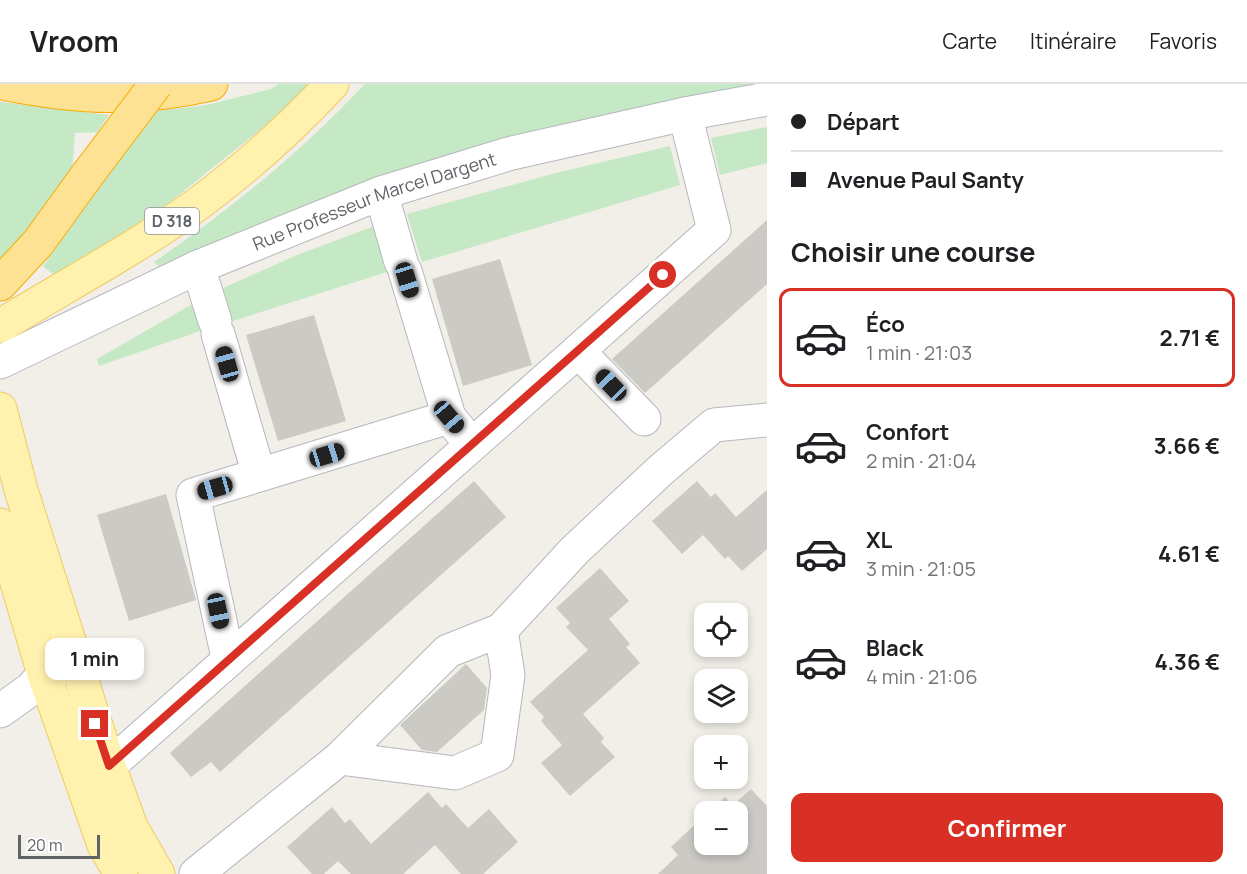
<!DOCTYPE html>
<html lang="fr">
<meta charset="utf-8">
<style>
body{margin:0;font-family:Manrope,sans-serif;background:#f2f2f2;color:#202124;height:100vh;display:flex;flex-direction:column;font-size:22px;white-space:nowrap}
*{box-sizing:border-box;margin:0}
p{font-size:20px;color:#757577}
.icon{flex:none;width:33px;height:33px;fill:none;stroke:currentColor;stroke-width:2;stroke-linecap:round;stroke-linejoin:round}
.map{position:relative;flex:1;overflow:hidden}
.panel{display:flex;flex-direction:column;background:#fff;width:480px}
.panel>*{flex:none}
.top-card{display:grid;align-content:center;height:132px;padding:0 24px;background:#fff}
.tools{position:absolute;left:694px;top:519px;display:grid;gap:12px}
.tools a{display:grid;place-items:center;width:54px;height:54px;border-radius:12px;background:#fff;box-shadow:0 3px 9px #0003;font-size:30px}
.scale{position:absolute;left:18px;bottom:15px;width:82px;box-sizing:border-box;padding-left:6px;border:3px solid #5f6368;border-top:0;font-size:16px;line-height:21px;white-space:nowrap;color:#5f6368;-webkit-text-stroke:4px #fff;paint-order:stroke}
.end{position:absolute;width:27px;height:27px;margin:-14px;border:8px solid #d93025;background:#fff;box-shadow:0 0 0 3px #fff}
.from{border-radius:50%}
.bubble{position:absolute;height:42px;border-radius:12px;background:#fff;box-shadow:0 3px 9px #0003;font-size:20px;font-weight:700;line-height:42px;text-align:center}
.car{position:absolute;width:18px;height:36px;margin:-18px -9px;border-radius:8px;box-shadow:0 0 4px 2px #0007;background:linear-gradient(#222 24%,#8ab4d8 0 40%,#222 0 76%,#8ab4d8 0 86%,#222 0)}
.top-card b{display:flex;align-items:center;gap:21px;height:57px;font-size:22px}
.top-card b+b{border-top:2px solid #e0e0e0}
.top-card i{width:15px;height:15px;background:#202124}
ul{padding:0;list-style:none}
li{display:flex;align-items:center;gap:18px;height:99px;margin:0 12px 9px;padding:0 12px;border:3px solid transparent;border-radius:12px}
li div{flex:1}
li b{display:block;font-size:22px}
li em{font-style:normal;font-weight:700}
li.on{border-color:#d93025}
li>.icon{width:54px;height:54px;stroke-width:1.5}
h2{padding:0 24px;font-size:27px;line-height:72px}
.primary-button{display:flex;gap:12px;margin-top:auto;padding:12px 24px}
.primary-button a{flex:1;height:69px;border-radius:12px;background:#d93025;color:#fff;font-size:24px;font-weight:700;line-height:69px;text-align:center}
header{display:flex;align-items:center;gap:36px;box-sizing:border-box;height:84px;padding:0 30px;background:#fff;border-bottom:2px solid #e0e0e0}
header strong{font-size:28px}
nav{display:flex;gap:33px;margin-inline-start:auto;font-size:21px}
main{display:flex;flex:1;min-height:0}
.map>svg:first-child{display:block}
.green{fill:#c5e8c5}
.building{fill:#cccac5}
.lines{fill:none;stroke-linecap:round;stroke-linejoin:round}
.minor-casing{stroke:#b5b8bc;stroke-width:35}
.major-casing{stroke:#f2c960;stroke-width:35}
.highway-casing{stroke:#f9ab00;stroke-width:35}
.minor{stroke:#fff;stroke-width:33}
.major{stroke:#fff2af;stroke-width:33}
.highway{stroke:#fde293;stroke-width:33}
.highway-bridge-casing{stroke:#f9ab00;stroke-width:35;stroke-linecap:butt}
.highway-bridge{stroke:#fde293;stroke-width:33}
.route{stroke:#d93025;stroke-width:8}
.labels{text-anchor:middle;dominant-baseline:central;stroke-width:5;stroke-linejoin:round;paint-order:stroke}
.shield{fill:#fff;stroke:#8f9295;stroke-width:1.5}
.shield-label{font-size:16px;font-weight:bold;fill:#5f6368}
.street-label{font-size:18px;fill:#5f6368;stroke:#fff}
</style>
<header>
<strong>Vroom</strong>
<nav><a>Carte</a><a>Itinéraire</a><a>Favoris</a></nav>
</header>
<main>
<div class="map">
<svg width="767" height="790" viewBox="0 0 767 790">
<rect width="100%" height="100%" fill="#f1efe8"/>
<path class="green" d="M279,0H312L281,29L145,138L54,191L43,182L155,27L207,21L271,5Z
M365,0H767L168,190L154,178C231,125 301,68 365,0Z
M0,18L109,31L97,48L75,49L72,87L51,121L0,176Z
M767,43V79L720,91L711,54Z
M670,62L680,101L422,178L407,130L552,90Z
M377,141L390,187L233,237L223,204L297,171Z
M196,218L203,246L99,282L97,275Z"/>
<path class="building" d="M767,136V200L645,309L612,275Z
M500,175L532,281L463,302L432,195Z
M314,231L346,337L278,357L246,251Z
M474,397L506,433L220,688L211,678L191,693L170,669Z
M697,397L711,413L715,409L736,433L767,406V465L742,487L728,472L725,475L703,451L682,470L652,437Z
M166,410L196,516L129,537L97,431Z
M600,484L629,517L609,535L630,560L626,563L640,579L583,630L604,654L601,658L615,673L570,712L541,679L562,661L541,637L544,633L530,618L588,566L566,543L570,539L556,524Z
M466,580L487,604L484,626L437,668L422,666L400,641Z
M751,705L767,722V790H658L678,771L671,763L705,731V760H738V728H709L725,713L733,721Z
M428,708L442,724L446,720L468,744L489,725L518,758L483,790H461L435,761L403,790H351L338,777L324,790H312L287,763L332,723L345,739L350,735L371,760Z"/>
<g class="lines">
<g class="minor-casing">
<g id="minor">
<path d="M381,109L401,178"/>
<path d="M198,183L215,237"/>
<path d="M405,187L449,333"/>
<path d="M218,250L259,391L193,411L228,574"/>
<path id="s1" d="M0,278L198,183L381,109L508,70L685,30L767,15"/>
<path d="M644,335L578,267L714,146L685,30"/>
<path d="M259,391L449,333L471,360"/>
<path d="M0,627L31,605L44,590L67,581"/>
<path d="M340,674L448,567L501,546"/>
<path d="M109,682L578,267"/>
<path d="M196,790L340,674L455,689L497,671L508,591L501,546L575,466L662,385L714,341L767,336"/>
</g>
</g>
<g class="major-casing">
<path id="major" d="M0,242C65,202 133,166 195,122C244,86 291,44 332,0
M0,325L21,406L109,682L131,743L158,790
M0,441L44,590L104,761L121,790"/>
</g>
<g class="highway-casing">
<path id="highway" d="M7,0C81,14 138,17 211,0
M0,200L38,159L88,90"/>
</g>
<use href="#minor" class="minor"/>
<use href="#major" class="major"/>
<use href="#highway" class="highway"/>
<g class="highway-bridge-casing">
<path id="highway-bridge" d="M88,90L156,0"/>
</g>
<use href="#highway-bridge" class="highway-bridge"/>
</g>
<g class="lines">
<path class="route" d="M95,640L109,682L663,191"/>
</g>
<g class="labels">
<rect class="shield" x="145" y="124" width="54" height="26" rx="4.5"/>
<g class="shield-label">
<text x="172" y="137">D 318</text>
</g>
<g class="street-label">
<text stroke="none"><textPath href="#s1" startOffset="408">Rue Professeur Marcel Dargent</textPath></text>
</g>
</g>
</svg>
<div class="tools">
<a><svg class="icon" aria-label="locate" viewBox="0 0 24 24"><circle cx="12" cy="12" r="6"/><path d="M12 2v4M12 18v4M2 12h4M18 12h4"/></svg></a>
<a><svg class="icon" aria-label="layers" viewBox="0 0 24 24"><path d="M12 4l9 5-9 5-9-5zM3 14l9 5 9-5"/></svg></a>
<a>+</a>
<a>−</a>
</div>
<div class="scale">20 m</div>
<i class="end from" style="left:663px;top:191px"></i>
<i class="end" style="left:95px;top:640px"></i>
<div class="bubble" style="left:45px;top:554px;width:99px">1 min</div>
<i class="car" style="left:407px;top:196px;rotate:163deg"></i>
<i class="car" style="left:227px;top:280px;rotate:344deg"></i>
<i class="car" style="left:611px;top:301px;rotate:316deg"></i>
<i class="car" style="left:449px;top:333px;rotate:140deg"></i>
<i class="car" style="left:327px;top:371px;rotate:73deg"></i>
<i class="car" style="left:215px;top:404px;rotate:254deg"></i>
<i class="car" style="left:218px;top:527px;rotate:168deg"></i>
</div>
<section class="panel">
<div class="top-card">
<b><i class="from"></i>Départ</b>
<b><i></i>Avenue Paul Santy</b>
</div>
<h2>Choisir une course</h2>
<ul>
<li class="on"><svg class="icon" aria-label="car" viewBox="0 0 24 24"><path d="M5 17H2v-5l4-1 3-4h7l3 4 3 1v5h-3M9 17h6M6 11h13"/><circle cx="7" cy="17" r="2"/><circle cx="17" cy="17" r="2"/></svg><div><b>Éco</b><p>1 min · 21:03</p></div><em>2.71 €</em></li>
<li><svg class="icon" aria-label="car" viewBox="0 0 24 24"><path d="M5 17H2v-5l4-1 3-4h7l3 4 3 1v5h-3M9 17h6M6 11h13"/><circle cx="7" cy="17" r="2"/><circle cx="17" cy="17" r="2"/></svg><div><b>Confort</b><p>2 min · 21:04</p></div><em>3.66 €</em></li>
<li><svg class="icon" aria-label="car" viewBox="0 0 24 24"><path d="M5 17H2v-5l4-1 3-4h7l3 4 3 1v5h-3M9 17h6M6 11h13"/><circle cx="7" cy="17" r="2"/><circle cx="17" cy="17" r="2"/></svg><div><b>XL</b><p>3 min · 21:05</p></div><em>4.61 €</em></li>
<li><svg class="icon" aria-label="car" viewBox="0 0 24 24"><path d="M5 17H2v-5l4-1 3-4h7l3 4 3 1v5h-3M9 17h6M6 11h13"/><circle cx="7" cy="17" r="2"/><circle cx="17" cy="17" r="2"/></svg><div><b>Black</b><p>4 min · 21:06</p></div><em>4.36 €</em></li>
</ul>
<div class="primary-button"><a>Confirmer</a></div>
</section>
</main>
